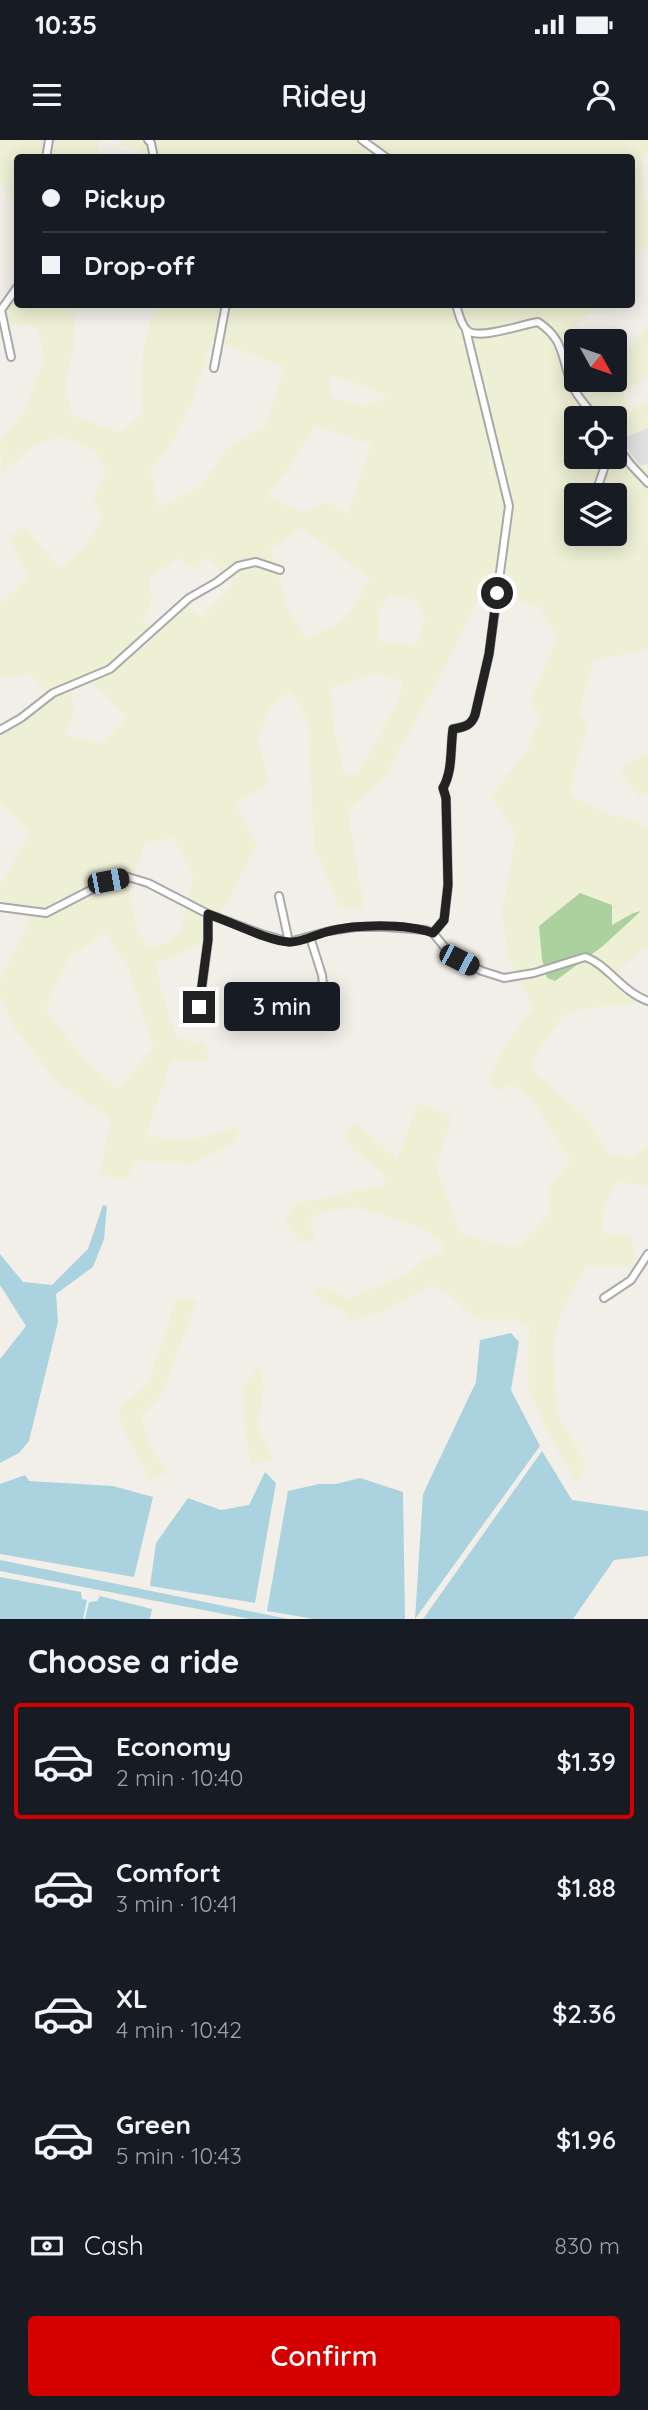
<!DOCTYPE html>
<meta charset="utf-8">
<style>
body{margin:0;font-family:Quicksand,sans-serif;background:#20242c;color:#f1f3f6;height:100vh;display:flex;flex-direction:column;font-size:26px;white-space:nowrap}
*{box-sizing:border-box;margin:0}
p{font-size:23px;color:#9ea1a6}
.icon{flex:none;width:38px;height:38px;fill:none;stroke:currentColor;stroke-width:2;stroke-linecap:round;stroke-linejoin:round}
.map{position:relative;height:1479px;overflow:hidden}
.details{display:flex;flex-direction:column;background:#171b24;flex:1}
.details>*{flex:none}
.banner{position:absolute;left:14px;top:14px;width:621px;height:154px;border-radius:7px;box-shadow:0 4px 18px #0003;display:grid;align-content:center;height:154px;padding:0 28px;background:#171b24}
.needle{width:46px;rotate:130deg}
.controls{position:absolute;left:564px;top:189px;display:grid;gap:14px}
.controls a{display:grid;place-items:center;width:63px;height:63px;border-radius:7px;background:#171b24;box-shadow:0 4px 18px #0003;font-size:35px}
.end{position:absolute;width:32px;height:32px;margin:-16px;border:9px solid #222;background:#fff;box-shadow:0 0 0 4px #fff}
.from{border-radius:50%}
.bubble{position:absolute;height:49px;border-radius:7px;background:#171b24;box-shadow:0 4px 18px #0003;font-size:23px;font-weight:600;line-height:49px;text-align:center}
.car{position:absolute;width:21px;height:42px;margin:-21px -10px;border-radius:9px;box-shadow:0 0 5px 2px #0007;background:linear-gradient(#222 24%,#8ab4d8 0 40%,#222 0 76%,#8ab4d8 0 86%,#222 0)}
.banner b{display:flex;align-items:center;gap:24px;height:66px;font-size:26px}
.banner b+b{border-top:2px solid #363941}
.banner i{width:18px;height:18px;background:#f1f3f6}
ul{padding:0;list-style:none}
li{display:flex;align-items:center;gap:21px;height:116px;margin:0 14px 10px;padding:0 14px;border:4px solid transparent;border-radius:7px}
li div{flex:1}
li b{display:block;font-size:26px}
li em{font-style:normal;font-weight:600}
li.on{border-color:#d40000}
li>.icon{width:63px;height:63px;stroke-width:1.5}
h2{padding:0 28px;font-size:32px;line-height:84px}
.pay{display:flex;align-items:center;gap:18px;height:77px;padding:0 28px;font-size:26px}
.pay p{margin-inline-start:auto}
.button{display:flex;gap:14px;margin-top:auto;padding:14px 28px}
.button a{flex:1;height:80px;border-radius:7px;background:#d40000;color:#fff;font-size:28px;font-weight:600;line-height:80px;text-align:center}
.status{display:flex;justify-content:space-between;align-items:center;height:49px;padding:0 35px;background:#171b24;direction:ltr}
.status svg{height:19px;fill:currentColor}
header{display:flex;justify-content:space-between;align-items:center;height:91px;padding:0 28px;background:#171b24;font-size:32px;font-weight:600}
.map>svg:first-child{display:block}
.residential{fill:#e0dfdf}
.farmland{fill:#eef0d5;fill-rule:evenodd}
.forest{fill:#add19e}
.water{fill:#aad3df}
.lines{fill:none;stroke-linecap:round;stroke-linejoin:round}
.minor-casing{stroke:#a9a9a9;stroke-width:10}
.minor{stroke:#fff;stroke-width:6}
.route{stroke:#222;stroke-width:9}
</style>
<div class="status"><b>10:35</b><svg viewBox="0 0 49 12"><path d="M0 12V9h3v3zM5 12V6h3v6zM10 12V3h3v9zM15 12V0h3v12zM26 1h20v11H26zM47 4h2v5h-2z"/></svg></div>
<header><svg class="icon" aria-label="menu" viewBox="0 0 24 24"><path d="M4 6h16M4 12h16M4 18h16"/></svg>Ridey<svg class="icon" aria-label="person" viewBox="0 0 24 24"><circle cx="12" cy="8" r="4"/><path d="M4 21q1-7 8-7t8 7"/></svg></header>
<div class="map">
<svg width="648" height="1479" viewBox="0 0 648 1479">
<rect width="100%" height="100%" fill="#f2efe9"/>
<path class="residential" d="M648,288V324L640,326L620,299Z"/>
<path class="farmland" d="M0,0H99V17L18,18L17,65L12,63L0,42Z
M118,0H648V12L642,20V47L648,64V107L632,115V18H141L138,8L119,6Z
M17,145L18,164L75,165L73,211L65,245L72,275L121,293L142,272L143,210L155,165H598L565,197L573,232L588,258L606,240H614V231L648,184V235L622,255L630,269L648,262V288L620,299L640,326L648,324V509L593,521L579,574L588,582L569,654L613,676L632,679L648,688V808L617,830L638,864L587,868L565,874L542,905L530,928L588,979L608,1014L631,1018L648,1006V1047L617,1041L603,1070V1093L630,1095L638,1125L586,1127L561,1173L553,1206L557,1273L585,1323L577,1345L545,1287L528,1248L529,1187L515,1179H476L445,1152L431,1146L382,1172L349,1182L341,1169L323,1164L310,1148L333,1149L347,1159L409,1133L424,1119L442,1112L443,1103L419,1087L356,1067L328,1071L310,1079L315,1101L300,1103L285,1081L296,1063L384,1045L385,1035L353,1010L345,994L355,982L397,1019L418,963L452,976L436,1027L461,1094L497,1104L521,1105L550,1071L548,1049L570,1020L531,958L512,944L500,951L488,941L504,906L533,869L508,816L502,771L516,695L491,656L527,610L540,577L531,561L557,498L539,467L483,450L447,524L385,637L348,670L364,770L339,768L314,706L308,579L291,551L272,565L258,597L269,644L235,664L257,704L228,762L200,805L157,824L160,846L177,898L206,904L209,923L172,919L146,996L188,1000L241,986L235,1002L193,1024L136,1021L126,1040L99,1034L111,979L57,943L13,886L0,855V839L30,781L0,757V745L30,692L0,663V591L29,574L46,553L31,535L0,537V463L28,438L9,397L23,386L60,428L83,409L102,379L93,356L107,332L95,311L61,297L36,304L2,333L0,301L25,270L45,217L37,185H3L0,183V167ZM212,200L285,227L266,285L228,307L200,347L159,367L150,330L169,309L191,264ZM330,235L390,256L362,266L330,256ZM576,278H614V317H576ZM315,286L371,304L348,375L327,362L303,372L268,356L292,325ZM576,355H614V394H576ZM301,388L369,438L355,466L340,483L306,499L286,465L271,409ZM207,417L233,444L202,477L184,465L160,486L142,482L149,469L152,457L149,438L177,419L195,430ZM390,454L417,461L425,477L416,506L379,500V470ZM375,534L403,541L398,563L358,633L344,634L334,589L331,548ZM82,535L103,553L127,578L102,603L65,595L75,571L72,555ZM174,698L193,736L181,791L168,803L148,807L137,791L129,748L146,703ZM640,772H639L603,806L611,777L612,785L633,773ZM105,793L129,829L153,908L118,949L82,917L45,868L69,817Z
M648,612V654L638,656L619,629Z
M177,1157L198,1160L161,1256L141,1277L151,1305L167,1332L150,1341L124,1291L118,1269L148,1243Z
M259,1226L264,1248L258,1286L274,1321L251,1324L244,1283L243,1246Z"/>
<path class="forest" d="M580,753L612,765V785L633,773L641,771L603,806L555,841L547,838L542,819L539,786Z"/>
<path class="water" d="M103,1065L107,1066L104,1099L93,1127L56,1154L58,1182L29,1301L19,1313L0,1323V1219L26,1186L0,1145V1114L23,1142L52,1145L88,1109Z
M511,1193L519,1202L511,1250L540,1306L415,1479L423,1354L476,1242L480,1200Z
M542,1311L572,1360L648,1371V1416L614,1420L573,1479H423Z
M265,1332L276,1343L255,1463L150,1446L156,1403L188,1358L221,1370L249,1365Z
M25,1335L29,1341L113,1346L153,1357L134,1437L0,1414V1344Z
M360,1338L403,1352L405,1479H314L267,1471L288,1351L319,1344H336Z
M0,1420L288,1479H250L0,1431Z
M0,1437L81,1452L82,1459L87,1460L83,1479H0Z
M100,1456L152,1469L150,1479H85L89,1462L97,1461Z"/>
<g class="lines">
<g class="minor-casing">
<path id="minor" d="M148,0L151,3L154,18
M362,0L387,18
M46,18L49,0
M456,164C458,172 461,185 467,190C477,201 523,184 538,182C562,198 561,212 569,237C573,252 586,266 596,278
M11,217L1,170L18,146
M214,228L226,164
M614,302L631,325L648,343
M595,355L608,317
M586,399L587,394
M0,590L21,578L53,553L110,529L189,458L217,442L238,426L256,422L280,430
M279,756L289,802
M0,767L46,773L108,741L128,737L148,743L208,774L262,794L289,802L329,791L356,787H385L426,790L433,793L451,815L482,831L504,838L534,833L585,817C607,824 622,852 648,861
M433,793L444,780L448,745L446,658L443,648C453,630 450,610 453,589C464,587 471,586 475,575L489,514L509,366L466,190
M310,797L322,835L327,884
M199,868L208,800V774
M604,1158L631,1140L648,1114"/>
</g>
<use href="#minor" class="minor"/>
</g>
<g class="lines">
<path class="route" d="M199,867L208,800V774C229,781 270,802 290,802C302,802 315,795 326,792C355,784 405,783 433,793L444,780L448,745L446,658L443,648C453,630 450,610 453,589C464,587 471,586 475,575L489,514L497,453"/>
</g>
</svg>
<div class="controls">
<a><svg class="needle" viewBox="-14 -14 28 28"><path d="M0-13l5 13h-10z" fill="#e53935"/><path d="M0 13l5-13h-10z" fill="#9ea1a6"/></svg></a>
<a><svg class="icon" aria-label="locate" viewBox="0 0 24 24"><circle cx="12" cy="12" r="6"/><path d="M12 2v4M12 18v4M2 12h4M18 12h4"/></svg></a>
<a><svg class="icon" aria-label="layers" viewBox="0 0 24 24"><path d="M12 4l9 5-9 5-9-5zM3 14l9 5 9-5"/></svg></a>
</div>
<i class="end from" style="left:497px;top:453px"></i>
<i class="end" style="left:199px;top:867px"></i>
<div class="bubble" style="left:224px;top:842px;width:116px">3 min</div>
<i class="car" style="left:108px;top:741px;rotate:79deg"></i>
<i class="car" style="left:459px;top:820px;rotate:117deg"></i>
<div class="banner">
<b><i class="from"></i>Pickup</b>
<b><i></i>Drop-off</b>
</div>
</div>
<section class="details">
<h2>Choose a ride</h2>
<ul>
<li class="on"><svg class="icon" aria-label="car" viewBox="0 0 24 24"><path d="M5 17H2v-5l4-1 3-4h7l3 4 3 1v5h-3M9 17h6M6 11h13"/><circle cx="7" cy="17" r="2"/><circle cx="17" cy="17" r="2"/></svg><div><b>Economy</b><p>2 min · 10:40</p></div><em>$1.39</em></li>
<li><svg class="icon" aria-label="car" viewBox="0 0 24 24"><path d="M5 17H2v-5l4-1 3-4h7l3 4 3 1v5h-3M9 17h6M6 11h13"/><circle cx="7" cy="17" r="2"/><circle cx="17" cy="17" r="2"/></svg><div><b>Comfort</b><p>3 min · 10:41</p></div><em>$1.88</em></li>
<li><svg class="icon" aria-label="car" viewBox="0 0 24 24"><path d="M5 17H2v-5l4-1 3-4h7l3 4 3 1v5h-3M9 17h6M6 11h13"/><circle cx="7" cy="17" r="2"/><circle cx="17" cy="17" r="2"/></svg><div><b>XL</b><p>4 min · 10:42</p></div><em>$2.36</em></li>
<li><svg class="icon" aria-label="car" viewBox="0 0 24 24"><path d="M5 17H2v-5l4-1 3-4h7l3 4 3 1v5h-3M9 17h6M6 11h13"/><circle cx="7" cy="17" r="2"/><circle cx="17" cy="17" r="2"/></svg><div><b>Green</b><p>5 min · 10:43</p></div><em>$1.96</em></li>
</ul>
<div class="pay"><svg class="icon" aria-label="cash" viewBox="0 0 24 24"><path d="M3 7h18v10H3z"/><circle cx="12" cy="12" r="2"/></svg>Cash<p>830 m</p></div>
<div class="button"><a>Confirm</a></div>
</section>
